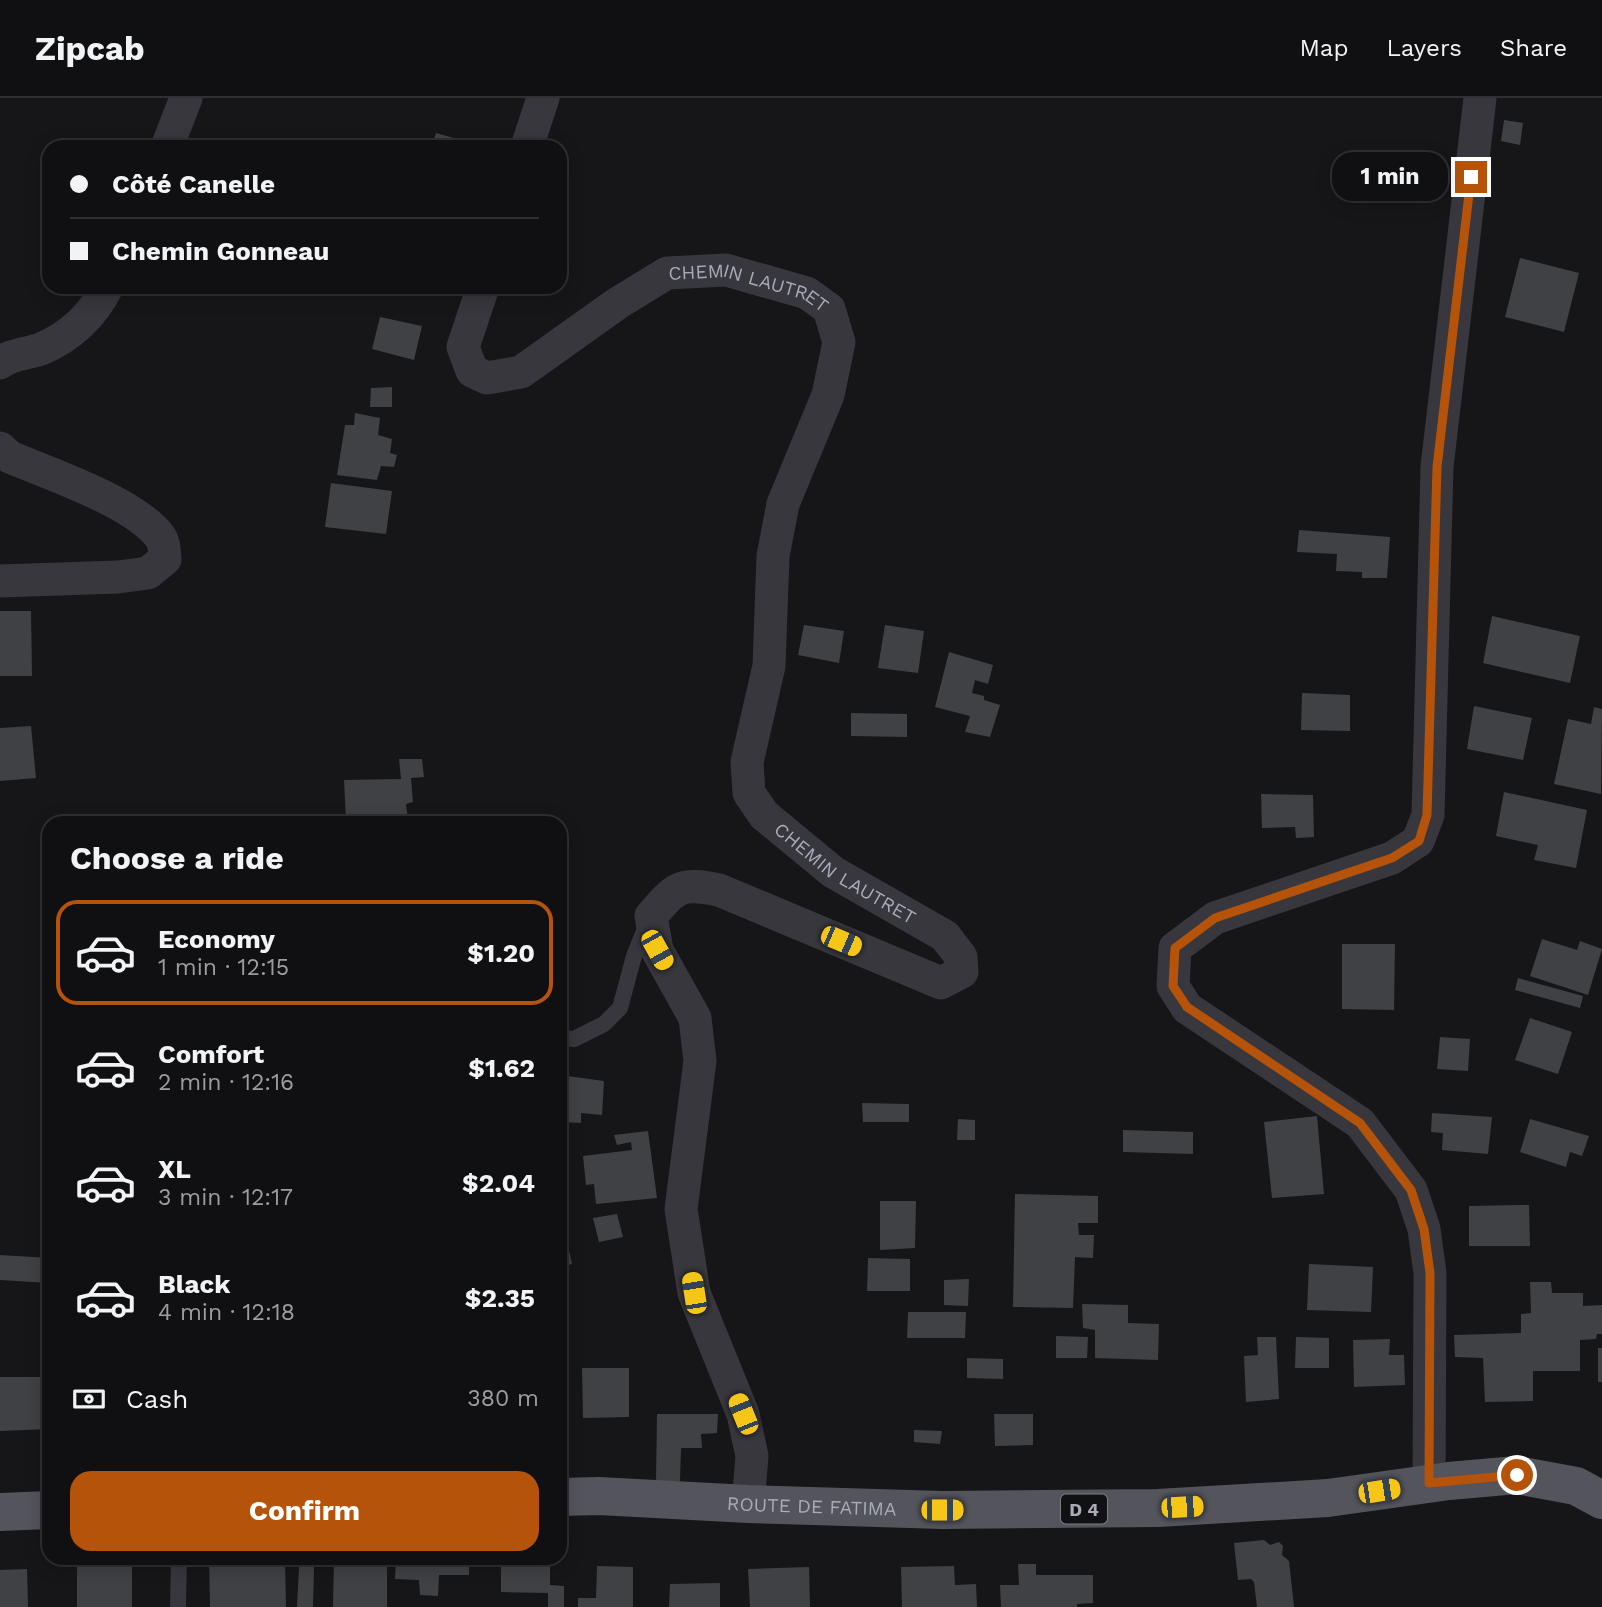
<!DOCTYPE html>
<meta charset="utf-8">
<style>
body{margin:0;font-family:"Work Sans",sans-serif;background:#1e1e20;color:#f1f3f6;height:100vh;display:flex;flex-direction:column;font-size:26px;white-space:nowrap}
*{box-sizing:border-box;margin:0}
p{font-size:23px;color:#9c9d9f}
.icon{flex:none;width:38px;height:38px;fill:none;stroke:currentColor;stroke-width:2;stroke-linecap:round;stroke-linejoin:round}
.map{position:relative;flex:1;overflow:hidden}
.details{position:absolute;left:42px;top:718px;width:525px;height:749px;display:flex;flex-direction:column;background:#101012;border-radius:21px;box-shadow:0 4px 18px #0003,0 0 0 2px #303032}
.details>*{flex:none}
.top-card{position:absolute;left:42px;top:42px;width:525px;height:154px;border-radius:21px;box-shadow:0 4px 18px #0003,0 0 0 2px #303032;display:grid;align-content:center;height:154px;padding:0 28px;background:#101012}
.end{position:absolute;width:32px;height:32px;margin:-16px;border:9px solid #b45309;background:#fff;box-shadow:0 0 0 4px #fff}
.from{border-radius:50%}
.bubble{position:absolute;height:49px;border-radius:21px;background:#101012;box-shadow:0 4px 18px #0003,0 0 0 2px #303032;font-size:23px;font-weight:700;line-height:49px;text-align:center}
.car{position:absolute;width:21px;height:42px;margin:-21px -10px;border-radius:9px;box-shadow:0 0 5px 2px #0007;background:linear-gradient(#f5c518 24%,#345 0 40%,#f5c518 0 76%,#345 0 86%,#f5c518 0)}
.top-card b{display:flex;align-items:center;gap:24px;height:66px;font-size:26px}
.top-card b+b{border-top:2px solid #303032}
.top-card i{width:18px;height:18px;background:#f1f3f6}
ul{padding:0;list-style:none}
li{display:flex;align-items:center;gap:21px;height:105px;margin:0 14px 10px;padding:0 14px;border:4px solid transparent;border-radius:21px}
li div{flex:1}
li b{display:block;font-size:26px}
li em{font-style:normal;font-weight:700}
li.on{border-color:#b45309}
li>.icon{width:63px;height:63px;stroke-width:1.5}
h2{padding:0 28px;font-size:32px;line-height:84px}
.pay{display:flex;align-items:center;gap:18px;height:77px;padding:0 28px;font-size:26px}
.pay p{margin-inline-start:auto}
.primary-button{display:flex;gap:14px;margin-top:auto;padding:14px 28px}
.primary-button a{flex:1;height:80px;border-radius:21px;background:#b45309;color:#fff;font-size:28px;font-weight:700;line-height:80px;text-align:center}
header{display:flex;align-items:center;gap:42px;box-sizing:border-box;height:98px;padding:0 35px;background:#101012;border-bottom:2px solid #303032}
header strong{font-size:33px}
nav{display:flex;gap:38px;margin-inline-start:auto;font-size:24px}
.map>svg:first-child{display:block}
.building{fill:#404145}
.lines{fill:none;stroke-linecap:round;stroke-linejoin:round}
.lane{stroke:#37373d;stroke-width:16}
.street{stroke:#37373d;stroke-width:33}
.primary{stroke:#53545c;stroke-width:38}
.route{stroke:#b45309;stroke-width:9}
.labels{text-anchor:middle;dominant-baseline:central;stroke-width:6;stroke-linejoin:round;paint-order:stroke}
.shield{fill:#111113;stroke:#7b7e86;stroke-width:2}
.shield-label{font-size:18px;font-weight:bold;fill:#a8acb8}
.street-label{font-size:19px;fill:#a8acb8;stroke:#111113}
</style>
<header>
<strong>Zipcab</strong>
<nav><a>Map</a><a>Layers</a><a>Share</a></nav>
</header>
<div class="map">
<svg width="1602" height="1509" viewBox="0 0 1602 1509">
<rect width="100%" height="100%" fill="#161618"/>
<path class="building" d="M1504,22L1523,25L1520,47L1501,43Z
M436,35L468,44L467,49H432Z
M1520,160L1579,175L1564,234L1505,219Z
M380,219L422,228L414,262L372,251Z
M392,289V309H370L371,290Z
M355,315L380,320L378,337L392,341L390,355L397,357L394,369L381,368L377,382L337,377L345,327H354Z
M331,385L392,393L386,436L325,429Z
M1299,432L1390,439L1387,480H1362V474L1336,473L1337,456L1297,454Z
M0,513H31L32,578H0Z
M1492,518L1580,538L1570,585L1483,565Z
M804,527L844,533L839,565L798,557Z
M885,527L924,533L918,575L878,570Z
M949,554L993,567L988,586L975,582L972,595L984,598V602L1000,607L990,639L965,634L970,618L935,609Z
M1302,595L1350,597V633L1301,632Z
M1474,608L1532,620L1523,662L1467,651Z
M1594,609L1602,611L1601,696L1554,686L1568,621L1591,626Z
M851,615L907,616V639L851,638Z
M31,628L36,680L0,683V630Z
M399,661H422L424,679L411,680L413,704L406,706L408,722L346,723L344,682L401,681Z
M1504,694L1587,712L1576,770L1534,762L1538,747L1496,738Z
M1261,696L1313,697L1314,739L1296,740L1295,729L1262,730Z
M1542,841L1577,852L1580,843L1602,851L1588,897L1530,878Z
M1342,846H1395L1394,912L1342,911Z
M1518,880L1583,898L1580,910L1515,892Z
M1530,920L1572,934L1558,976L1515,962Z
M1440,939L1470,941L1468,973L1437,971Z
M560,977L604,983L602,1017L581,1015V1025L560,1024Z
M862,1005L909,1006V1024H863Z
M1432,1015L1492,1019L1488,1056L1442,1052L1443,1035L1431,1034Z
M1317,1018L1324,1096L1272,1100L1264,1024Z
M958,1021L975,1022V1042H957Z
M1530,1021L1589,1038L1582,1058L1570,1054L1566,1069L1520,1054Z
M1123,1032L1193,1034V1056L1123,1054Z
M648,1033L657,1100L596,1106L594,1086L586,1087L583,1058L632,1052L631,1044L617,1047L614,1037Z
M1015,1096L1098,1098V1125H1078L1079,1137H1094L1093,1160L1075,1159L1073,1210L1013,1209Z
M880,1103H916L915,1150L880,1152Z
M1520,1107H1529L1530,1148H1469V1108Z
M617,1116L623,1139L599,1144L593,1120Z
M568,1148L572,1166L560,1169V1149Z
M0,1157L49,1160V1185L0,1182Z
M868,1160L910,1161V1193H867Z
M1309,1166L1373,1169L1371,1214L1307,1212Z
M969,1181L968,1208L944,1207V1182Z
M1530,1184H1551L1552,1195H1583V1208L1602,1207V1236H1597L1596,1241L1580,1242V1273H1533V1303L1485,1304L1483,1260L1455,1259L1454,1237L1521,1235V1216L1531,1215Z
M1082,1206L1128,1207V1225L1159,1226L1158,1262L1095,1260V1232L1083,1230Z
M908,1214H966L965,1240H907Z
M1056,1238L1088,1239L1087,1260H1056Z
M1257,1239H1276L1279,1301L1246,1304L1244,1258L1258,1257Z
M1296,1239L1329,1240V1270H1295Z
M1390,1241L1389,1257H1404L1405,1287L1354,1289L1353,1242Z
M1598,1250H1602V1284H1598Z
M967,1260L1003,1261V1281L967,1280Z
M582,1270H629V1319L583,1320Z
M0,1279H49V1331L0,1333Z
M657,1316H718L717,1335L701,1336L702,1350H681L680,1383L656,1384Z
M994,1316H1033V1347L995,1348Z
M914,1332L942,1333L940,1346L914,1344Z
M1264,1442L1270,1447L1279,1444L1283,1448L1282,1457L1289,1463L1294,1509H1257L1254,1484L1251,1481L1238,1482L1234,1445Z
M209,1460H274V1462H285L286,1509H210Z
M334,1460L387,1461V1509H333Z
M396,1460H469V1477H439L438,1498L420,1497L419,1482L395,1481Z
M501,1460H550V1487L564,1488V1509H548V1495L501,1494Z
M132,1465V1509H77V1468Z
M1018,1466H1036V1477H1093V1505L1077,1506V1509H1001L1000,1487H1019Z
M597,1468L633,1469V1509H578V1500H596Z
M954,1468L955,1487L976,1486L977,1509H902L901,1469Z
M299,1469H314L313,1509H297Z
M809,1469L810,1509H750L748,1471Z
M27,1471L28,1509H0V1472Z
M720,1485V1509H669L670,1486Z"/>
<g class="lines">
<path class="lane" d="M560,940L574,941L604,926L620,910L634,858L647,826
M178,1509L179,1460"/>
<g class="street">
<path d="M167,49L186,0"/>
<path d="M527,49L543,0"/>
<path id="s1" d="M483,189L463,249L472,273L487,280L521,274L618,205L667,175L726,172L807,195L829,211L839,244L828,297L783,406L773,458L769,568L747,664L749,695L764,717L833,774L945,838L961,859L962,874L941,885L719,792C680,784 676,789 651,818L657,852L695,920L700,963L681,1111L694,1195L743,1316L752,1358L748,1406"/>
<path d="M0,265C11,256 27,256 41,251C70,239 93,217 107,189"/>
<path d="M0,350L10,359C50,376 137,405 161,440C165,446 164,454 165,461L148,475L118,479L0,483"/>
<path d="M1429,1386L1430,1175L1424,1131L1411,1092L1360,1025L1187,910L1173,888L1175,850L1215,820L1392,760L1418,743L1428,717L1437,369L1480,0"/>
</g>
<g class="primary">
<path id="s2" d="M560,1399L599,1398L748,1406L942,1412L1158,1410L1328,1400L1449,1383L1517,1377L1576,1388L1602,1402"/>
<path d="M0,1414L49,1412"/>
</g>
</g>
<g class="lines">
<path class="route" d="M1471,79L1437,369L1427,717L1419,743L1392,760L1215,820L1175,850L1173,888L1187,909L1360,1025L1411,1092L1424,1131L1430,1175L1429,1385L1517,1377"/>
</g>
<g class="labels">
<rect class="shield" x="1061" y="1396.5" width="46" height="29" rx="5"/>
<g class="shield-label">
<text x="1084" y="1411">D 4</text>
</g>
<g class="street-label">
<text stroke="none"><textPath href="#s1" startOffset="401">CHEMIN LAUTRET</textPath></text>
<text stroke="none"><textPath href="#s1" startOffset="1113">CHEMIN LAUTRET</textPath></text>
<text stroke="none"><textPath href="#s2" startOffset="252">ROUTE DE FATIMA</textPath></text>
</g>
</g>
</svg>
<i class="end from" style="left:1517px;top:1377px"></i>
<i class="end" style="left:1471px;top:79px"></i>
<div class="bubble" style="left:1332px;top:54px;width:116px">1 min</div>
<i class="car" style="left:841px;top:843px;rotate:113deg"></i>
<i class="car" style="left:657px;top:852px;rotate:151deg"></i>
<i class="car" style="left:694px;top:1195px;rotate:351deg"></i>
<i class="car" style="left:743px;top:1316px;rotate:338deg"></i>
<i class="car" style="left:1379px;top:1393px;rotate:81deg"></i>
<i class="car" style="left:1182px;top:1409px;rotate:87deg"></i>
<i class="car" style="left:942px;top:1412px;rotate:90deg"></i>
<div class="top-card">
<b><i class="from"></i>Côté Canelle</b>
<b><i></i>Chemin Gonneau</b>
</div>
<section class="details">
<h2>Choose a ride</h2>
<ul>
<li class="on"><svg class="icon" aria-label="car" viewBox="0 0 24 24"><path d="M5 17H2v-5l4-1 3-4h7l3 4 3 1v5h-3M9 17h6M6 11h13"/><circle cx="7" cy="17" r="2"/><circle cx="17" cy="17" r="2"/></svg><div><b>Economy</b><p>1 min · 12:15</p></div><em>$1.20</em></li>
<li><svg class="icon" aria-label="car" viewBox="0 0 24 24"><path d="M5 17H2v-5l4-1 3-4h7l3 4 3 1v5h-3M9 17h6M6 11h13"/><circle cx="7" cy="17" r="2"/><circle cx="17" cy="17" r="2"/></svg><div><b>Comfort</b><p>2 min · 12:16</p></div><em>$1.62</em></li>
<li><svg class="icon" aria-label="car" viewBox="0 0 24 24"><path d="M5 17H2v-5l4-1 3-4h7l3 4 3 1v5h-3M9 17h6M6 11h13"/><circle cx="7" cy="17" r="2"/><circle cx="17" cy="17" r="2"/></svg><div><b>XL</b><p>3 min · 12:17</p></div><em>$2.04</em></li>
<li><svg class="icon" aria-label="car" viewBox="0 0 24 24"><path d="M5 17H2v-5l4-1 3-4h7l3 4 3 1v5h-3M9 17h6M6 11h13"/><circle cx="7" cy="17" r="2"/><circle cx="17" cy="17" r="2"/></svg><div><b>Black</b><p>4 min · 12:18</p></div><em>$2.35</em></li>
</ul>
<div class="pay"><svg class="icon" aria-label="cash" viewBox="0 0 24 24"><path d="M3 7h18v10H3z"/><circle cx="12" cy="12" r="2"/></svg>Cash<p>380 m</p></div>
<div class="primary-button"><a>Confirm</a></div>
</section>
</div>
